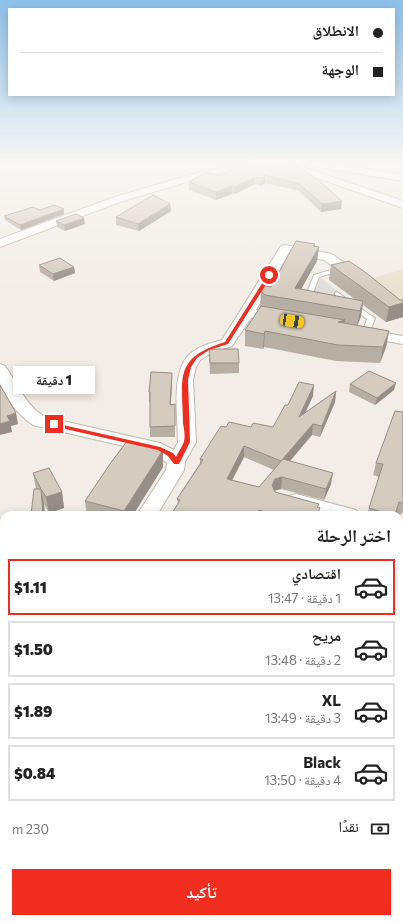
<!DOCTYPE html>
<html lang="ar">
<meta charset="utf-8">
<style>
body{margin:0;font-family:Commissioner,"Noto Naskh Arabic",sans-serif;background:#f2f2f2;color:#222;direction:rtl;height:100vh;display:flex;flex-direction:column;font-size:15px;white-space:nowrap}
*{box-sizing:border-box;margin:0}
p{font-size:13px;color:#767676}
.icon{flex:none;width:22px;height:22px;fill:none;stroke:currentColor;stroke-width:2;stroke-linecap:round;stroke-linejoin:round}
.map{position:relative;flex:1;overflow:hidden;direction:ltr}
.drawer{position:absolute;left:0px;top:511px;width:403px;height:412px;display:flex;flex-direction:column;background:#fff;border-radius:12px 12px 0 0;box-shadow:0 2px 10px #0003;direction:rtl}
.drawer>*{flex:none}
.guide{position:absolute;left:8px;top:8px;width:387px;height:88px;border-radius:0px;box-shadow:0 2px 10px #0003;direction:rtl;display:grid;align-content:center;height:88px;padding:0 12px;background:#fff}
.end{position:absolute;width:18px;height:18px;margin:-9px;border:5px solid #f02d1f;background:#fff;box-shadow:0 0 0 2px #fff}
.from{border-radius:50%}
.bubble{position:absolute;height:28px;border-radius:0px;background:#fff;box-shadow:0 2px 10px #0003;font-size:13px;font-weight:800;line-height:28px;text-align:center;direction:rtl}
.car{position:absolute;width:12px;height:24px;margin:-12px -6px;border-radius:5px;box-shadow:0 0 3px 1px #0007;background:linear-gradient(#f5c518 24%,#345 0 40%,#f5c518 0 76%,#345 0 86%,#f5c518 0)}
.guide b{display:flex;align-items:center;gap:14px;height:38px;font-size:15px}
.guide b+b{border-top:1px solid #e0e0e0}
.guide i{width:10px;height:10px;background:#222}
ul{padding:0;list-style:none}
li{display:flex;align-items:center;gap:12px;height:56px;margin:0 8px 6px;padding:0 4px;border:2px solid #e0e0e0;border-radius:0px}
li div{flex:1}
li b{display:block;font-size:15px}
li em{font-style:normal;font-weight:800}
li.on{border-color:#f02d1f}
li>.icon{width:36px;height:36px;stroke-width:1.5}
h2{padding:0 12px;font-size:18px;line-height:48px}
.pay{display:flex;align-items:center;gap:10px;height:44px;padding:0 12px;font-size:15px}
.pay p{margin-inline-start:auto}
.cta{display:flex;gap:8px;margin-top:auto;padding:8px 12px}
.cta a{flex:1;height:46px;border-radius:0px;background:#f02d1f;color:#fff;font-size:16px;font-weight:800;line-height:46px;text-align:center}
.map>svg:first-child{display:block}
.education{fill:#ebe1d0}
.parking{fill:#e0dedb}
.lines{fill:none;stroke-linecap:round;stroke-linejoin:round}
.lane-casing{stroke:#c0b7ac;stroke-width:2}
.street-casing{stroke:#c0b7ac;stroke-width:2}
.primary-casing{stroke:#deb168;stroke-width:2}
.lane{fill:#fff;fill-rule:evenodd}
.street{fill:#fff;fill-rule:evenodd}
.primary{fill:#fad598;fill-rule:evenodd}
.wall{fill:#b8afa4;fill-rule:evenodd}
.shaded-wall{fill:#968e86}
.building{fill:#d6cbbf;stroke:#968e86}
.route{fill:#f02d1f}
</style>
<div class="map">
<svg width="403" height="923" viewBox="0 0 403 923">
<rect width="100%" height="100%" fill="#f2ede6"/>
<path class="education" d="M403,269V304L369,279Z
M399,739L403,740V894L399,892Z"/>
<path class="parking" d="M312,277L321,278L351,302L302,298Z"/>
<g class="lines">
<g class="lane-casing">
<path id="lane" d="M341,267L344,269L343,270L319,277L313,293L310,295L308,294L307,293L314,275Z
M337,292L373,317L375,318L369,335H363L362,333L367,319L335,295V293Z
M399,676L403,677V687L399,686Z"/>
</g>
<g class="street-casing">
<path id="street" d="M247,162H263L261,164L200,178L120,202L0,247V239L112,198L193,174Z
M275,162H288L403,201V208L277,164Z
M302,162H322L403,175V181L307,165Z
M285,245L332,254L365,278L364,281H354L324,260L289,253L256,310L284,315L286,318L284,321L279,322L251,318L232,346L213,352L200,360L196,367L193,380L196,442L185,462L184,470L157,515H137L166,470L167,463L154,453L33,425C21,417 4,398 0,383C0,378 0,370 0,364L5,366C18,384 25,405 45,417L160,443L174,450L178,442C178,418 170,370 191,353C200,346 211,343 222,340L279,249L281,246Z
M363,329L403,336V344L358,336L356,333L358,330Z
M296,494L356,510L359,515H323L289,506L286,501L289,496Z
M4,899V919H17L16,923H0V900Z
M125,919H163L164,923H126Z"/>
</g>
<g class="primary-casing">
<path id="primary" d="M0,621H4V666H0Z
M399,698L403,699V727L399,726Z"/>
</g>
<use href="#lane" class="lane"/>
<use href="#street" class="street"/>
<use href="#primary" class="primary"/>
</g>
<path class="wall" d="M236,165L316,178L341,209L321,212L299,191L265,183L261,186L255,184L235,194H232L216,200L189,190V182L221,176Z
M40,210L64,214L21,230L5,220L4,216Z
M171,211L139,231L116,225V217Z
M56,221L85,224L65,231L57,227Z
M315,244L314,247H319L317,261L301,289L356,300L329,280L331,265L400,300H403V317L386,322L363,305L361,316L358,325L389,331L386,347L380,363L336,361L264,347L263,349L245,346V330L261,307L260,306L261,291L271,287Z
M39,265L74,267L75,273L54,281L40,272Z
M209,349L239,363V373L210,374Z
M172,373V383L171,404H175V437H150V402H149V392Z
M350,384L394,390L375,405L349,392Z
M336,391L335,402L320,437L312,435L289,461L331,484L324,500L281,489L274,490L275,492L318,508L317,515H171L178,504L177,499L200,463V459L226,427H273L288,405L313,396L305,413ZM244,457L274,470L259,487L232,480Z
M403,412V513H401L400,516H399V515H367L369,508L379,477L373,475L376,463Z
M163,467L133,515H87L85,501Z
M33,473L62,492L64,508L49,513L44,504L45,515H31L36,489Z
M399,524L403,525V588H399Z
M402,623L403,624V661L399,660V633Z
M0,676H4V716H0Z
M0,725H4V869H0Z
M399,737L403,739V782L399,781Z
M399,827L403,828V889L399,887Z
M220,919H352L362,923H229Z"/>
<path class="shaded-wall" d="M265,175V183L261,186L262,178Z
M255,177V184L235,194V187Z
M232,186V194L216,200V192Z
M342,201L341,209L321,212L322,204Z
M170,204L171,211L139,231L138,224Z
M64,209V214L21,230L20,225Z
M84,218L85,224L65,231L64,225Z
M315,244L313,256L319,247L317,261L295,300V288Z
M74,267L75,273L54,281L53,274Z
M363,301L361,316L357,326L360,311Z
M403,303V317L386,322L389,307Z
M345,320L343,335L338,322Z
M265,331L264,347L263,349L264,334Z
M389,331L386,347L380,363L383,347Z
M172,373V383L170,415V405Z
M396,383L394,390L375,405L377,398Z
M314,385L313,396L298,428L299,417Z
M336,391L335,402L320,437L322,426Z
M16,413L18,424L11,426L12,432L0,435V424L7,416Z
M313,424L312,435L280,473L281,461Z
M244,446V457L227,490V479Z
M163,450V467L133,515H124V511Z
M333,473L331,484L324,500L326,489Z
M282,477L281,489L274,491L272,485L275,479Z
M41,489L44,504L45,515H43Z
M62,492L64,508L49,513L46,497Z
M0,576L4,590L0,600Z
M4,833V863L1,855Z"/>
<path class="building" d="M253,162H287L292,163L316,178L342,201L322,204L299,184L265,175L262,178L255,177L235,187L232,186L216,192L189,182L206,172L221,176L236,165L240,166Z
M153,195L170,204L138,224L116,217Z
M54,205L64,209L20,225L4,216L33,207L40,210Z
M76,214L84,218L64,225L56,221Z
M296,241L315,244L313,246L319,247L295,288L363,301L360,311L265,295L261,291L264,286L271,287Z
M60,258L74,267L53,274L39,265Z
M349,261L365,272L400,300H403V303L389,307L331,265Z
M261,306L345,320L338,322L389,331L383,347L338,345L265,331L264,334L245,330Z
M209,349H238L239,363H210Z
M369,371L396,383L377,398L350,384Z
M151,372L172,373L170,405L175,404V426L150,427V392H149Z
M299,382L314,385L299,417L336,391L322,426L313,424L281,461L244,446L227,479L259,487L283,459L333,473L326,489L282,477L275,479L272,485L275,492L319,504L317,507L320,508L317,515H275L259,510L257,515H171L180,500L177,499L203,460L200,459L221,426L226,427L229,422L251,427L253,423L273,427L285,405H288Z
M0,385L16,413L7,416L10,421L0,424Z
M395,411L403,412V503L399,502L395,515H392L369,508L383,464L376,463Z
M127,441L163,450L124,511L85,501L110,464Z
M49,468L62,492L46,497L41,489L43,515H31L34,489H41L33,473Z
M399,524L403,525V570L399,569Z
M402,623L403,624V642L399,641V638Z
M0,676H4V707H0Z
M0,725H4V833L1,855H0Z
M399,737L403,739V774L399,773Z
M399,827L403,828V880L399,878Z
M34,919H52L61,923H32Z
M257,919H352L362,923H266Z"/>
<linearGradient id="sky" x2="0" y2="1"><stop stop-color="#8dc1ea"/><stop offset="0.56" stop-color="#f9f7f4"/><stop offset="1" stop-color="#f9f7f4" stop-opacity="0"/></linearGradient>
<rect width="403" height="291" fill="url(#sky)"/>
<path class="route" d="M268,274L272,275L228,344L209,350L197,358L191,367L188,380L190,442L179,464H174L168,456L158,450L52,426L51,424L54,423L160,447L173,453L176,457C178,453 181,448 183,444C186,438 184,429 183,423C182,376 174,358 225,342Z"/>
</svg>
<i class="end from" style="left:269px;top:275px"></i>
<i class="end" style="left:54px;top:424px"></i>
<div class="bubble" style="left:13px;top:366px;width:82px">1 دقيقة</div>
<i class="car" style="left:292px;top:321px;rotate:100deg"></i>
<div class="guide">
<b><i class="from"></i>الانطلاق</b>
<b><i></i>الوجهة</b>
</div>
<section class="drawer">
<h2>اختر الرحلة</h2>
<ul>
<li class="on"><svg class="icon" aria-label="car" viewBox="0 0 24 24"><path d="M5 17H2v-5l4-1 3-4h7l3 4 3 1v5h-3M9 17h6M6 11h13"/><circle cx="7" cy="17" r="2"/><circle cx="17" cy="17" r="2"/></svg><div><b>اقتصادي</b><p>1 دقيقة · 13:47</p></div><em>$1.11</em></li>
<li><svg class="icon" aria-label="car" viewBox="0 0 24 24"><path d="M5 17H2v-5l4-1 3-4h7l3 4 3 1v5h-3M9 17h6M6 11h13"/><circle cx="7" cy="17" r="2"/><circle cx="17" cy="17" r="2"/></svg><div><b>مريح</b><p>2 دقيقة · 13:48</p></div><em>$1.50</em></li>
<li><svg class="icon" aria-label="car" viewBox="0 0 24 24"><path d="M5 17H2v-5l4-1 3-4h7l3 4 3 1v5h-3M9 17h6M6 11h13"/><circle cx="7" cy="17" r="2"/><circle cx="17" cy="17" r="2"/></svg><div><b>XL</b><p>3 دقيقة · 13:49</p></div><em>$1.89</em></li>
<li><svg class="icon" aria-label="car" viewBox="0 0 24 24"><path d="M5 17H2v-5l4-1 3-4h7l3 4 3 1v5h-3M9 17h6M6 11h13"/><circle cx="7" cy="17" r="2"/><circle cx="17" cy="17" r="2"/></svg><div><b>Black</b><p>4 دقيقة · 13:50</p></div><em>$0.84</em></li>
</ul>
<div class="pay"><svg class="icon" aria-label="cash" viewBox="0 0 24 24"><path d="M3 7h18v10H3z"/><circle cx="12" cy="12" r="2"/></svg>نقدًا<p>230 m</p></div>
<div class="cta"><a>تأكيد</a></div>
</section>
</div>
